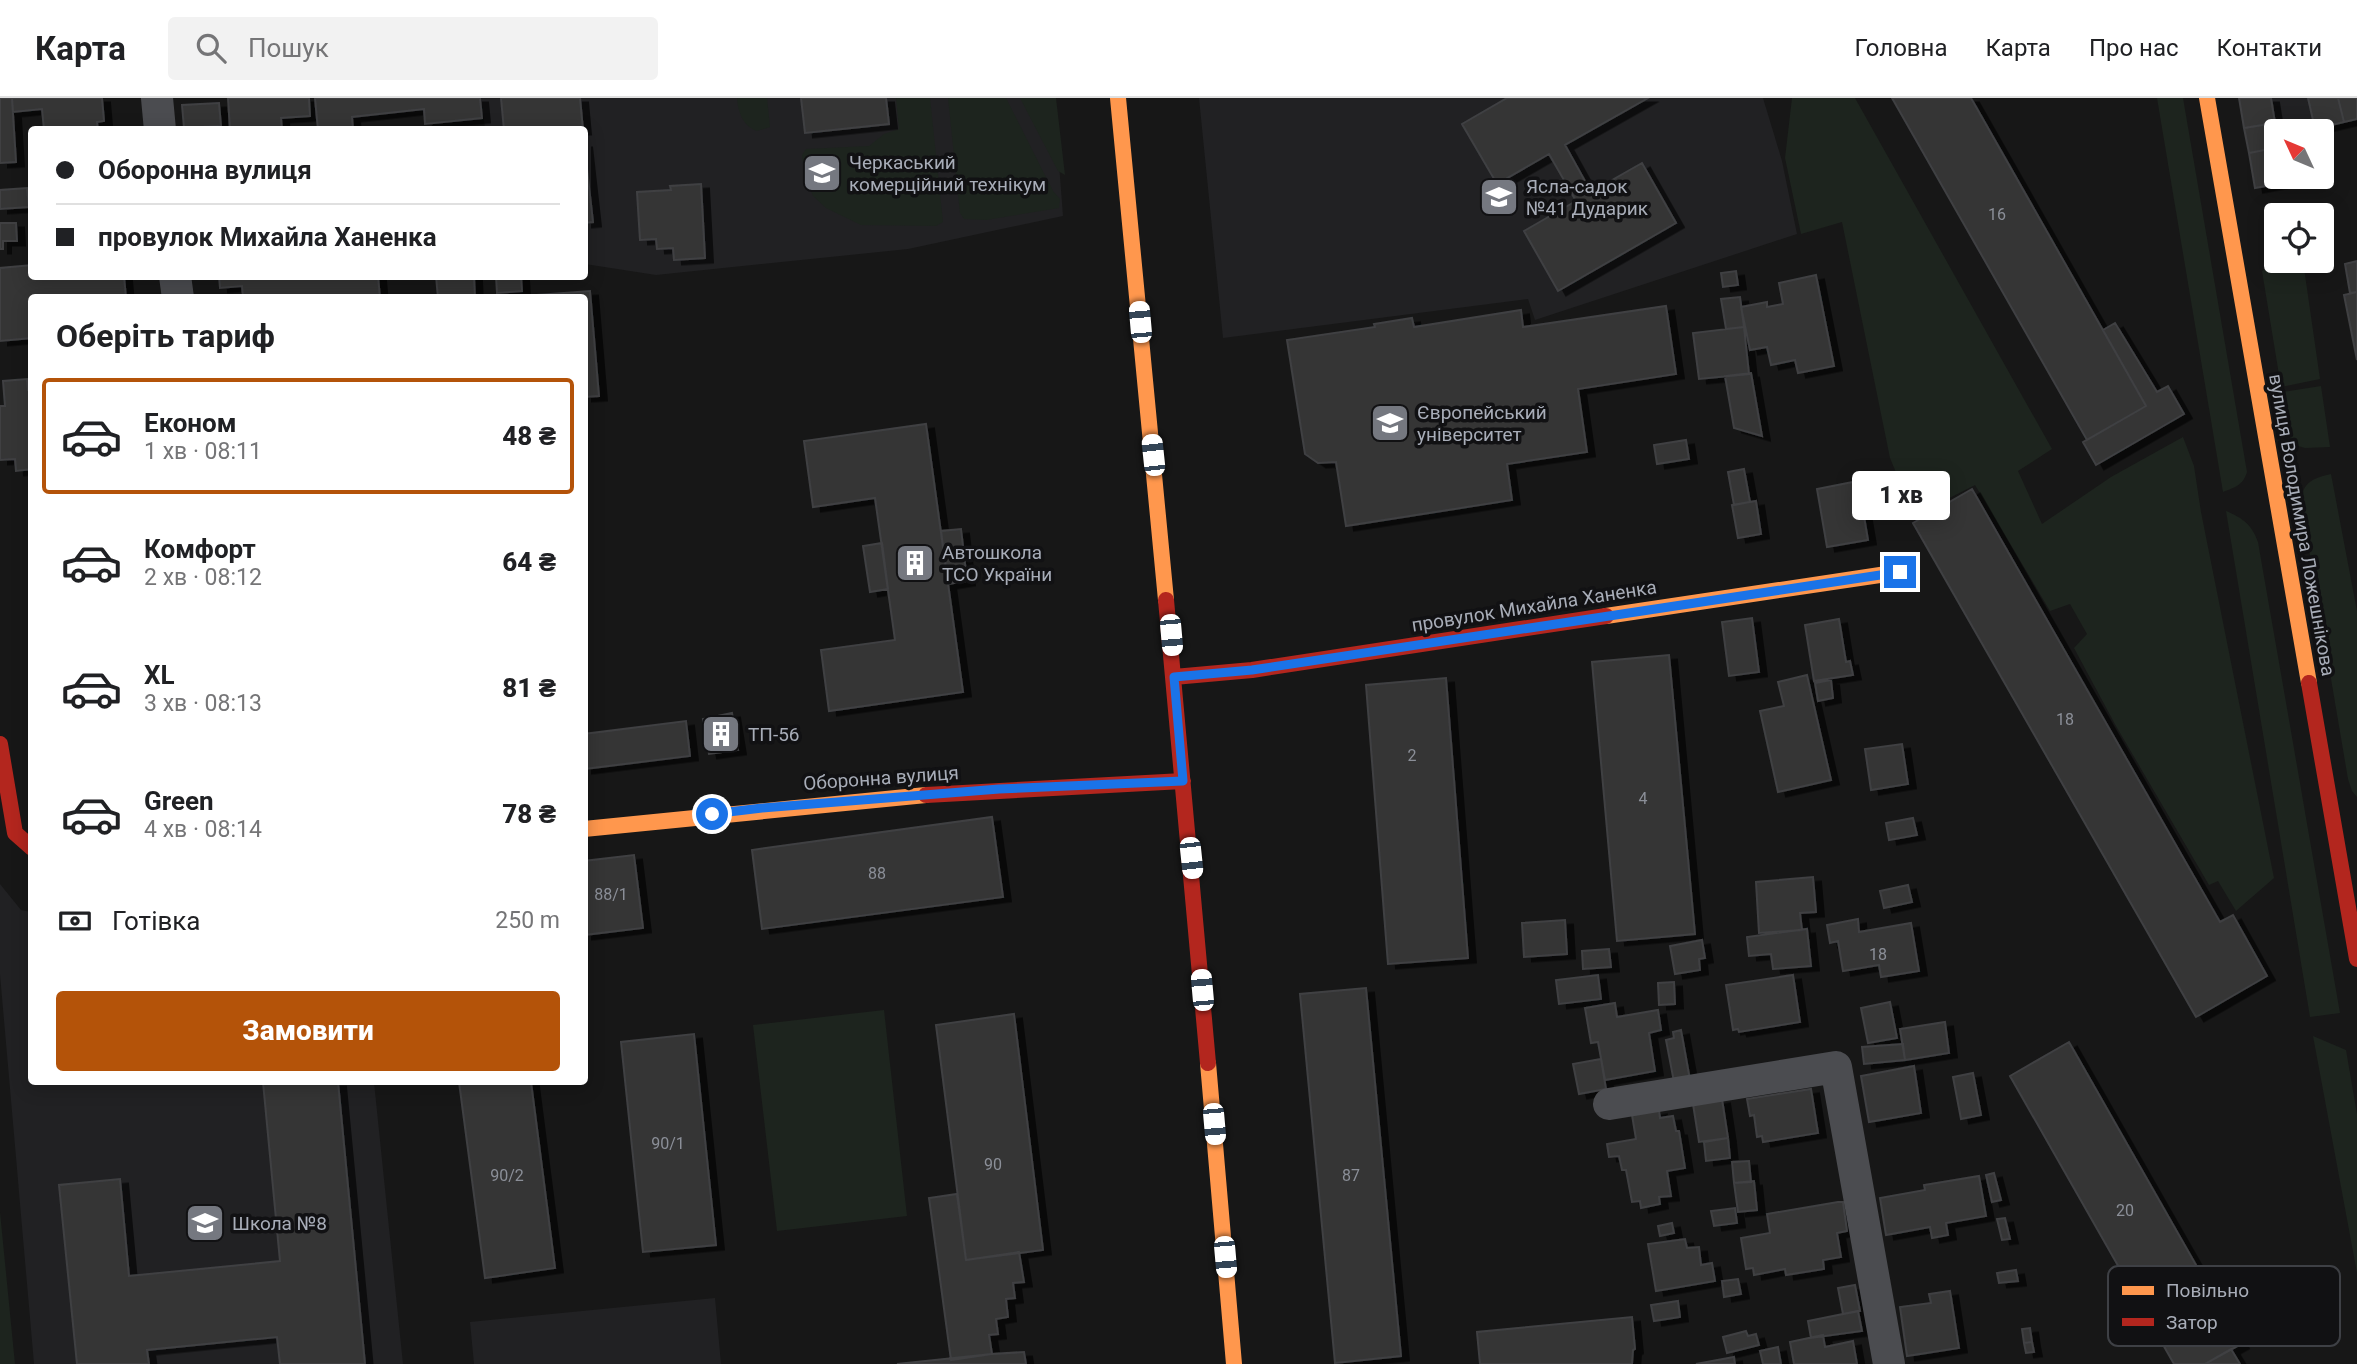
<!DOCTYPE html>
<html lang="uk">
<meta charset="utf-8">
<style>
body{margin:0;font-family:Roboto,sans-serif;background:#f2f2f2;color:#202124;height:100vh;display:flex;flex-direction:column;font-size:26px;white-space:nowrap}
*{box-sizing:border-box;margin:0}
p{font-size:23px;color:#757577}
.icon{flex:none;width:38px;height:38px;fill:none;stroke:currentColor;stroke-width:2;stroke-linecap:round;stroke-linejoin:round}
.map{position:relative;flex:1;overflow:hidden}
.details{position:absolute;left:28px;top:196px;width:560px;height:791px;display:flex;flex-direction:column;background:#fff;border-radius:7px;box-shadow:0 4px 18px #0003}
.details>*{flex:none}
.top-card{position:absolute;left:28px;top:28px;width:560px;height:154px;border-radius:7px;box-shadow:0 4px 18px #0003;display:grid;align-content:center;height:154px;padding:0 28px;background:#fff}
.needle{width:46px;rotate:314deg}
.buttons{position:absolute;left:2264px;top:21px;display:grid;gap:14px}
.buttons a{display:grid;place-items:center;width:70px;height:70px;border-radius:7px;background:#fff;box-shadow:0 4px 18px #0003;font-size:35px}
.end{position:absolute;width:32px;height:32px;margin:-16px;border:9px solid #1a73e8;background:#fff;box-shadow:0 0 0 4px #fff}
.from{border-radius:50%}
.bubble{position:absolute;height:49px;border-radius:7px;background:#fff;box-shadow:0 4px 18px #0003;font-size:23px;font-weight:800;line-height:49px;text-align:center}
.car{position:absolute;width:21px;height:42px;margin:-21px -10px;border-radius:9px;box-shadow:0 0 5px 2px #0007;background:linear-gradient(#fff 24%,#345 0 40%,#fff 0 76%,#345 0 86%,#fff 0)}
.top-card b{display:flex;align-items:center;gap:24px;height:66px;font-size:26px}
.top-card b+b{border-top:2px solid #e0e0e0}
.top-card i{width:18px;height:18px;background:#202124}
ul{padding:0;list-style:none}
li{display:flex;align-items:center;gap:21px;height:116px;margin:0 14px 10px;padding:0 14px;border:4px solid transparent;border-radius:7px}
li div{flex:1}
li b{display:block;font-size:26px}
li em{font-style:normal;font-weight:800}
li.on{border-color:#b45309}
li>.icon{width:63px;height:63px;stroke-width:1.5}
h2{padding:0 28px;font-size:32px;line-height:84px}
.pay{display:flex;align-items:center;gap:18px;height:77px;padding:0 28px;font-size:26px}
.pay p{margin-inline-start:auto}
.primary-button{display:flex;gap:14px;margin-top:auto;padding:14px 28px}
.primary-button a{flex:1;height:80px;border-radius:7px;background:#b45309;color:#fff;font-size:28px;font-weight:800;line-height:80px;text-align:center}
header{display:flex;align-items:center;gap:42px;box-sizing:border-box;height:98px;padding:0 35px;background:#fff;border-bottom:2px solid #e0e0e0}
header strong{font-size:33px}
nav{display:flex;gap:38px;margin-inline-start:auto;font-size:24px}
.search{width:490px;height:63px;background:#f2f2f2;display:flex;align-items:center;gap:18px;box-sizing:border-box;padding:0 24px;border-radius:7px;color:#757577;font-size:26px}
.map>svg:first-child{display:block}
.built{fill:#212123}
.green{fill:#1d241e}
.building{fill:#353536;stroke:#3f4043;stroke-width:2;filter:url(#shadow)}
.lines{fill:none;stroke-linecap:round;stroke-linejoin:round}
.street{stroke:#4b4c50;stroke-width:32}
.slow{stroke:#ff974d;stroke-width:16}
.jam{stroke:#b3261e;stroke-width:16}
.route{stroke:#1a73e8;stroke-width:9}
.labels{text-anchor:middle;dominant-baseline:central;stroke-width:7;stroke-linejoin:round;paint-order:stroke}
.number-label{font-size:16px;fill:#8b8f98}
.poi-label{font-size:19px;fill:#a8adb8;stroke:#111113;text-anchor:start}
.street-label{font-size:19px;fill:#a8adb8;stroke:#111113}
.key{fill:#111113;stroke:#3e4045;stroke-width:2}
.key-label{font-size:19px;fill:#a8adb8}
</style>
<header>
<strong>Карта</strong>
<div class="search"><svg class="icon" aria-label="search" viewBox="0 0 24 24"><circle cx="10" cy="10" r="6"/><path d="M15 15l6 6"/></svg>Пошук</div>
<nav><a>Головна</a><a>Карта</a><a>Про нас</a><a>Контакти</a></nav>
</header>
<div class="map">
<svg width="2357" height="1266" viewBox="0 0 2357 1266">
<defs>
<filter id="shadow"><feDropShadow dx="8" dy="4.5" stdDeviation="0" flood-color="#0009"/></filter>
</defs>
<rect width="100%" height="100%" fill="#171717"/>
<path class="built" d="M481,0H1054L1063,118L908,151L656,177L585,166L584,32L485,31Z
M1199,0H1763L1782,63L1797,136L1535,222L1528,201L1223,240Z
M2239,0H2357V21L2316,31V33H2277V79H2300V81L2255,90Z
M0,786L21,812L31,814L32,984H374L403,1266H34L0,876Z
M715,1200L721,1266H474L470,1224Z"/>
<path class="green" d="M737,0H767L770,29L757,33C743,28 738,14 737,0Z
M896,0H930L943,124L936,128L861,127L826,110L813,98L804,75L802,57L806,51L869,48L884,36L899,31Z
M948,0H1006L1053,93L1060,101L1059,110L986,122L964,121L960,115Z
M1020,0H1056L1065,77L1058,73Z
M1792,0H1855L2052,351L2018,373L2042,426L2111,379L2183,339L2194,368L2201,414L2274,780L2236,813L2218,783L2209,787L2116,628L2074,550L2087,536L2070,506L2050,513L1975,387L1914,418L1890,360L1842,124L1801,136L1785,60Z
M2157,0H2183L2247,374C2243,387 2236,389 2223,394Z
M2277,163H2303L2320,281L2281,289L2262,173Z
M2321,288L2330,349L2305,350L2291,346L2282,294Z
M2331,376L2357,513V699L2352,693L2348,681L2301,404C2302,384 2314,380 2331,376Z
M2226,413C2243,420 2252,427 2258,444L2340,915L2310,919Z
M884,912L907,1118L777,1133L753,927Z
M2313,938L2346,952L2357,1016V1175Z
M0,1114L15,1266H0Z"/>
<path class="building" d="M0,0H12L16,64L0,65Z
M12,0H102L104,23L97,24L98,32H44L42,11L13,14Z
M228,0H309L310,18L281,20L282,32H230Z
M315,0H480L482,20L425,26L424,11L352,19L353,31L318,32Z
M501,0H580L583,32H504Z
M801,0H886L889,26L805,35Z
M1507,0H1648L1565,47L1591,94L1642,65L1676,125L1558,193L1524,133L1576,103L1549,56L1497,86L1462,26Z
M1892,0H1971L2146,308L2087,342Z
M2239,0H2271L2275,25L2244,30Z
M2308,0H2338L2344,24L2315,31Z
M2338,0H2357V21L2344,24Z
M219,5L221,28L184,30L182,7Z
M2275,25V50L2249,55L2244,30Z
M217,28L218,32L184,30Z
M584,44L593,124L584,125Z
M2275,50L2277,79H2280L2282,85L2255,90L2249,55Z
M701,86L705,160L674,162L673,150L657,151L656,141L640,142L637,94L671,92L670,88Z
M27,90L29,109L0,111V92Z
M0,125H16L17,143H3V151H0Z
M2357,163V194L2350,195L2345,166Z
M32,167V178H124L126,200H32V240L0,243V170Z
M1736,173L1738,187L1723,189L1721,175Z
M1816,177L1834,268L1798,275L1795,262L1771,267L1767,249L1750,252L1741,209L1767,204V209L1783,206L1779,185Z
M219,178H378L380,200H243L242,188L220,190Z
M436,178H474L475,200H438Z
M496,178H521L522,193L497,195Z
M590,193L599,298L584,299V200H524V198Z
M2357,194V262L2344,197Z
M1740,199L1744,229L1726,231L1721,201Z
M1666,208L1676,276L1578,291L1587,354L1507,366L1512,402L1346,428L1336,364L1318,365L1305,356L1287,242L1375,229L1374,226L1412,220L1414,229L1521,212L1523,229Z
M2115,225L2157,294L2168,288L2184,316L2096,367L2083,344L2146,308L2103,232Z
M1744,229L1749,276L1699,281L1693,235Z
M1751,275L1762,338L1734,330L1725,278Z
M27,281L28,292H32V371L16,373L15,361L0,362V308H5L3,283Z
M926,326L963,594L829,613L821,552L895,542L875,400L813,409L804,343Z
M1686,342L1689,361L1657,366L1654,347Z
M1744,371L1750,404L1734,407L1728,374Z
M1858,383L1868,442L1827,449L1817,391Z
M1972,391L2220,824L2233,817L2267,878L2196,919L1913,425Z
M1756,403L1761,436L1738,440L1732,407Z
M961,431L967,483L948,486L941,433Z
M882,445L888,491L870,494L863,448Z
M1752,520L1759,574L1729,578L1722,524Z
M1839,521L1846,564L1850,563L1853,577L1814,583L1805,527Z
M1669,557L1695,836L1617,843L1592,564Z
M1807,577L1831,682L1778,694L1760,613L1784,608L1778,584Z
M1446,580L1468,860L1388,866L1366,587Z
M1831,582L1833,600L1818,603L1815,585Z
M732,615L738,652L709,656L703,621Z
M686,623L690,658L584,671V636Z
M1902,646L1908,686L1871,692L1865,651Z
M992,719L1003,799L762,831L752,752Z
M1913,720L1917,737L1889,742L1886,725Z
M634,757L643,830L584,837V763Z
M1813,779L1816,814L1800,815L1802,832L1759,835L1756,784Z
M1908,787L1912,804L1884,810L1880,793Z
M1858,821L1859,834L1911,825L1919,873L1881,879L1879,867L1843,873L1838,843L1830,845L1827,827Z
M1565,822L1567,856L1524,859L1522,825Z
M1807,831L1811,868L1773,871L1771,856L1749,858L1747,839Z
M1702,842L1705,860L1699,861L1700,872L1675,876L1670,848Z
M1609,851L1611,869L1583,871L1582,853Z
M1598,877L1601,901L1559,906L1556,882Z
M1793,877L1800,924L1739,934L1738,931L1733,932L1726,887Z
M1674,884L1675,906L1659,907L1658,885Z
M1366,890L1401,1258L1335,1265L1300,896Z
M1890,904L1897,940L1868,945L1861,910Z
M1615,905L1617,919L1658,912L1661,932L1649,935L1655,973L1605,982L1598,944L1591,945L1585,910Z
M1014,916L1043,1152L966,1162L936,927Z
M1945,924L1949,955L1905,962L1900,931Z
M1681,932L1690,982L1674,984L1666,942L1674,940L1673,934Z
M694,936L716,1147L643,1154L621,944Z
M2069,944L2241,1246L2205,1266H2174L2010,978Z
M1903,946L1905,962L1864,966L1862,949Z
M1601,961L1606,991L1579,996L1573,966Z
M1914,968L1921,1015L1869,1024L1861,978Z
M1973,975L1981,1017L1961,1021L1953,979Z
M263,984H338L365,1266H280L277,1239L147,1252L149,1266H77L59,1087L120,1081L129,1178L280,1163Z
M459,984H531L555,1170L485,1180Z
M1811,991L1818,1035L1763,1044L1762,1038L1757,1039L1754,1017L1750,1018L1747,1001Z
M1722,1001L1728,1040L1699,1044L1693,1006Z
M1659,1012L1660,1020L1673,1018L1676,1033H1679L1685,1070L1667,1073L1671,1098L1659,1099L1660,1106L1641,1110L1640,1103L1632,1104L1626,1072H1622L1619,1058L1609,1059L1607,1046L1636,1041L1632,1017Z
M1728,1040L1730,1060L1706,1063L1704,1044Z
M1749,1063L1751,1084L1734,1085L1732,1064Z
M1994,1075L2001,1102L1992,1104L1986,1077Z
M1979,1078L1986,1118L1946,1125L1948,1137L1932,1140L1930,1129L1886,1137L1880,1100L1925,1092L1924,1087Z
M1754,1083L1757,1112L1738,1114L1734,1085Z
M957,1096L966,1162L1019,1154L1024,1184L1013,1185L1015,1200L1006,1201L1008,1219L996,1221L998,1236L989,1237L992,1256L951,1262L929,1100Z
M1838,1104H1843L1847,1133L1837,1135L1841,1159L1823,1162L1824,1171L1786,1177L1785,1171L1754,1177L1753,1170L1746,1171L1741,1140L1770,1135L1767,1116Z
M1735,1110L1737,1125L1714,1128L1711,1113Z
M2005,1120L2010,1141L2002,1142L1997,1121Z
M1672,1125L1674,1135L1660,1138L1658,1128Z
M1685,1141L1687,1150L1699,1149L1701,1167L1712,1165L1715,1183L1656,1193L1648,1146Z
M2016,1172L2018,1183L1999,1185L1997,1175Z
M1738,1181L1741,1196L1724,1199L1722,1183Z
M1855,1187L1860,1213L1843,1216L1838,1190Z
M1950,1193L1959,1250L1907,1258L1900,1209L1931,1205L1929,1196Z
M1678,1203L1680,1219L1654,1223L1651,1207Z
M1858,1213L1862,1233L1811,1240L1808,1223Z
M1632,1219L1635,1251L1633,1252L1632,1266H1480L1477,1234Z
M2030,1230L2032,1244L2024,1245L2022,1231Z
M1746,1233L1748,1238L1756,1236L1759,1247L1727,1255L1723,1239Z
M1823,1237L1825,1249L1853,1243L1857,1266H1794L1790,1244Z
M2032,1244L2034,1254L2026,1255L2024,1245Z
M1778,1249L1781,1266H1763L1760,1253Z
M2231,1251L2240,1266H2205Z
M1024,1254L1026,1266H897L992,1256Z
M1734,1259L1735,1266H1696Z"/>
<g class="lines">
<path class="street" d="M157,0L160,32
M175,178L178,200
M1609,1006L1836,969L1889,1266"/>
<path class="slow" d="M1118,0L1166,502
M2207,0L2309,585
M1606,518L1900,474
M584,731L926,697
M1208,965L1234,1266"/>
<path class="jam" d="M1166,502L1208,965
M1174,579L1252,572L1606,518
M2309,585L2357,861
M0,646L15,735L32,750
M926,697L1183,683"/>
</g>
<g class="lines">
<path class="route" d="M712,716L762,710L999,691L1183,683L1174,579L1252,572L1900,474"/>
</g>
<defs>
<g id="university-square" transform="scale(2.0125)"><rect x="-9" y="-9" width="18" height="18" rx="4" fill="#757880" stroke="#111113"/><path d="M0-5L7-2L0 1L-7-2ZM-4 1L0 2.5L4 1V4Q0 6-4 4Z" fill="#fff"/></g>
<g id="school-square" transform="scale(2.0125)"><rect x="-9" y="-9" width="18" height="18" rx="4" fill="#757880" stroke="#111113"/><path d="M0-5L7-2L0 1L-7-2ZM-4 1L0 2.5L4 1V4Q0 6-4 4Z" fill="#fff"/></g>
<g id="building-square" transform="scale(2.0125)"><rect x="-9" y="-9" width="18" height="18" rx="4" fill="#757880" stroke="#111113"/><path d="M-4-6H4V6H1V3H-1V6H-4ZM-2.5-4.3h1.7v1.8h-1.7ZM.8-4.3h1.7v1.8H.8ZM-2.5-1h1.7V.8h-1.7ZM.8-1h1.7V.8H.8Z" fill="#fff"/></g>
</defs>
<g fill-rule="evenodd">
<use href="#university-square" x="822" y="75"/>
<use href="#school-square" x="1499" y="99"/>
<use href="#university-square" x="1390" y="325"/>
<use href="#building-square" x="915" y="465"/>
<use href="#building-square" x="721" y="636"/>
<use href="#school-square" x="205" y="1125"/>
</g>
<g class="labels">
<g class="number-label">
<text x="1997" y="116">16</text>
<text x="2065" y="621">18</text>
<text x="1412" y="657">2</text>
<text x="1643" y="700">4</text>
<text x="877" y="775">88</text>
<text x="611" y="796">88/1</text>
<text x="1878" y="856">18</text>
<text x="668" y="1045">90/1</text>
<text x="993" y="1066">90</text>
<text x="507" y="1077">90/2</text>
<text x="1351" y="1077">87</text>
<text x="2125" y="1112">20</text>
</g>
<g class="poi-label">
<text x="849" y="64">Черкаський<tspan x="849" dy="22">комерційний технікум</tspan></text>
<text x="1526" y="88">Ясла-садок<tspan x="1526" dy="22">№41 Дударик</tspan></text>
<text x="1417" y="314">Європейський<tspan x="1417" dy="22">університет</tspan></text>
<text x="942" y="454">Автошкола<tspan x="942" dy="22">ТСО України</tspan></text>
<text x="748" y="636">ТП-56</text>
<text x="232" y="1125">Школа №8</text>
</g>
<g class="street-label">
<text transform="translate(2302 427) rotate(80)">вулиця Володимира Ложешнікова</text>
<text transform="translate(1534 508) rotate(-9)">провулок Михайла Ханенка</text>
<text transform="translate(881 680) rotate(-4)">Оборонна вулиця</text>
</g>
</g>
<rect x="2108" y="1168" width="232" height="80" rx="10" class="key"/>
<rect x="2122" y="1188" width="32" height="9" fill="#ff974d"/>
<rect x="2122" y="1220" width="32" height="8" fill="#b3261e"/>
<g class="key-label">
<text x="2166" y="1199">Повільно</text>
<text x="2166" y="1231">Затор</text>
</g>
</svg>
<div class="buttons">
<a><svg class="needle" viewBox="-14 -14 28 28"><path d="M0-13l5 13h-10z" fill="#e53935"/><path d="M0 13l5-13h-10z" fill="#757577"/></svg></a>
<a><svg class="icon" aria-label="locate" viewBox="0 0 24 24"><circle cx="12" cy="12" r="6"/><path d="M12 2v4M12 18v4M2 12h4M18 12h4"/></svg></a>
</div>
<i class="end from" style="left:712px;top:716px"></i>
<i class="end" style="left:1900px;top:474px"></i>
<div class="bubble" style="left:1852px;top:373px;width:98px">1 хв</div>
<i class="car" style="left:1140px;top:224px;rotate:355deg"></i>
<i class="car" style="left:1153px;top:357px;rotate:354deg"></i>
<i class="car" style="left:1171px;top:537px;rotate:175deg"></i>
<i class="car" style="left:1191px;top:760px;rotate:174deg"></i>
<i class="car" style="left:1202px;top:892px;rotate:355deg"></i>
<i class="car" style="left:1214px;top:1026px;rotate:175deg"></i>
<i class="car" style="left:1225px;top:1159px;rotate:175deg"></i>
<div class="top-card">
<b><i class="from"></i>Оборонна вулиця</b>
<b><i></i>провулок Михайла Ханенка</b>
</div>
<section class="details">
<h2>Оберіть тариф</h2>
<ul>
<li class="on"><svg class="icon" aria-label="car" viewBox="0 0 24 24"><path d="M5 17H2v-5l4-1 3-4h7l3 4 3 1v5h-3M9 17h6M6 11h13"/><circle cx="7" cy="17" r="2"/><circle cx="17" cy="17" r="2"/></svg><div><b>Економ</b><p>1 хв · 08:11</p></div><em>48 ₴</em></li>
<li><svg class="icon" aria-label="car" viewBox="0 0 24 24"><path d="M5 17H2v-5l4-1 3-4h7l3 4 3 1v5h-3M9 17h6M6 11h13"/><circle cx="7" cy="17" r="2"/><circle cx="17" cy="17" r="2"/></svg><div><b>Комфорт</b><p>2 хв · 08:12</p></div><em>64 ₴</em></li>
<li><svg class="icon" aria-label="car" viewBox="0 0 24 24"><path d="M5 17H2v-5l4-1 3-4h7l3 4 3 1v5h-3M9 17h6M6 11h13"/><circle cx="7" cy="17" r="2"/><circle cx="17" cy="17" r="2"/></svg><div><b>XL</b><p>3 хв · 08:13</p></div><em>81 ₴</em></li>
<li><svg class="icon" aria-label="car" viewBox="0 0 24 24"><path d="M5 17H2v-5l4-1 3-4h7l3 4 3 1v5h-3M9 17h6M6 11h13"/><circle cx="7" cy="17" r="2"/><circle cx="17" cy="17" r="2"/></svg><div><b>Green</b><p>4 хв · 08:14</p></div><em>78 ₴</em></li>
</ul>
<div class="pay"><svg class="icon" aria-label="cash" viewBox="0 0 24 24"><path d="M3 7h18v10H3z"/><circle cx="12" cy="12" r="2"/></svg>Готівка<p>250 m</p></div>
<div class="primary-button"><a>Замовити</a></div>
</section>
</div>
